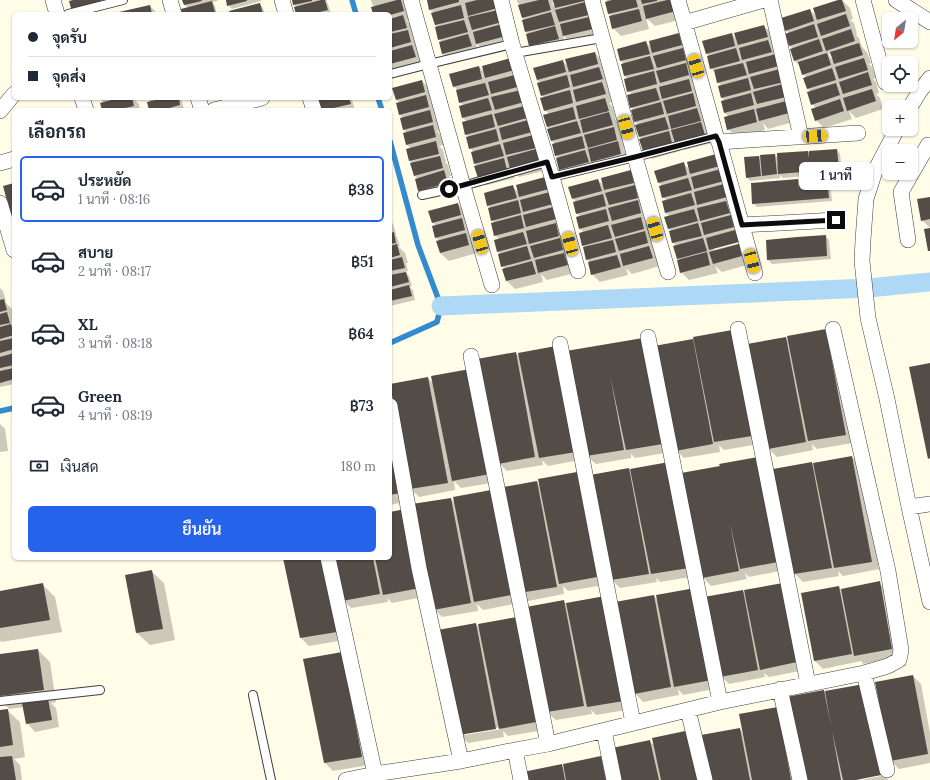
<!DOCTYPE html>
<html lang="th">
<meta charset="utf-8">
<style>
body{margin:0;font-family:Lora,Sarabun,serif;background:#f6f6f7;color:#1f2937;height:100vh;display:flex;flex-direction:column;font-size:15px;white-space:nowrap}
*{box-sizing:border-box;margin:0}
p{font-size:13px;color:#747a83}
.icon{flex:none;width:22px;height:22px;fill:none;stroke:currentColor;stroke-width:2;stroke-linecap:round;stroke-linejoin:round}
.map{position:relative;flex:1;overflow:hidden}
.panel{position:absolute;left:12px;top:108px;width:380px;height:452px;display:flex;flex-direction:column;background:#fff;border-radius:6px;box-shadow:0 1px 3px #0004}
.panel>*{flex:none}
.top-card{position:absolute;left:12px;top:12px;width:380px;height:88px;border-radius:6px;box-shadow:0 1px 3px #0004;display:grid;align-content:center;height:88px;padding:0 16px;background:#fff}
.needle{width:26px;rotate:210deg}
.fabs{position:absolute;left:882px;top:12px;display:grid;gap:8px}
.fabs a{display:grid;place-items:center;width:36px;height:36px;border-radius:6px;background:#fff;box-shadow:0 1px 3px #0004;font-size:20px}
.end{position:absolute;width:18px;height:18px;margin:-9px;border:5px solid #0b0b0b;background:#fff;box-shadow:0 0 0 2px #fff}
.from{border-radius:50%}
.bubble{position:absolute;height:28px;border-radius:6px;background:#fff;box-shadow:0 1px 3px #0004;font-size:13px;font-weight:600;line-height:28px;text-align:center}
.car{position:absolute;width:12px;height:24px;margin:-12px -6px;border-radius:5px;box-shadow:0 0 3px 1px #0007;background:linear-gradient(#f5c518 24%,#345 0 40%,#f5c518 0 76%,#345 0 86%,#f5c518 0)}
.top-card b{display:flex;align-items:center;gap:14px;height:38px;font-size:15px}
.top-card b+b{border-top:1px solid #e0e1e3}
.top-card i{width:10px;height:10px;background:#1f2937}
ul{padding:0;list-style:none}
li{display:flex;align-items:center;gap:12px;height:66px;margin:0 8px 6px;padding:0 8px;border:2px solid transparent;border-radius:6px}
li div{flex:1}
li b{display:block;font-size:15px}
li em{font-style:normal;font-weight:600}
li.active{border-color:#2563eb}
li>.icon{width:36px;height:36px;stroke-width:1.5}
h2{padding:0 16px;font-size:18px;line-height:48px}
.pay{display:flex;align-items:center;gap:10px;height:44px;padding:0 16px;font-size:15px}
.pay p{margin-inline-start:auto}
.primary-button{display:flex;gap:8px;margin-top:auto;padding:8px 16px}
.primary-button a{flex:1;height:46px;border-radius:6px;background:#2563eb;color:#fff;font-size:16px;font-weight:600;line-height:46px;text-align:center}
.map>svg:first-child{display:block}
.shadow{fill:#0003;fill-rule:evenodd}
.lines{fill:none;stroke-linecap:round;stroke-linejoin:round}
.stream{stroke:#338ace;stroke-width:5.5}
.canal{stroke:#add8f6;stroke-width:19}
.building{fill:#534c47}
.service-casing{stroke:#3e3e3e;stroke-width:10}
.minor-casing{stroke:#3e3e3e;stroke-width:16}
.service{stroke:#fff;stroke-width:8}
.minor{stroke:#fff;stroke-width:15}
.route{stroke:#0b0b0b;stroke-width:5}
</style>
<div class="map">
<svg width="930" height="780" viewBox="0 0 930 780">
<rect width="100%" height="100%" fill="#fffce8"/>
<path class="shadow" d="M183,0H217L218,1L212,2L215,6L217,14H183L188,8L185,5Z
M227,0H261V1L232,9L228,5Z
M293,0H327V1H326L328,4L331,14H297V7L294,5Z
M371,0H407L411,19L407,21L411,24L414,36H413L416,39L419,50L417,51L420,54L423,65L395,73L390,68V14H374L375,7L372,4Z
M428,0H500L513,44L485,52L476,43L479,54L451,62L443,54L442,42L439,39L438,28L435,25L434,13L430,10Z
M517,0H590L600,37L572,44L563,35L566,47L538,54L530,46L527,35L528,34L526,32L525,20L522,17L521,6L517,2ZM555,2L556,8L552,3Z
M606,0H678L683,19L655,26L646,18L649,29L621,36L613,28L612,16L609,14L608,2Z
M842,0L850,8L853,19L850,20L854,23L857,34L856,35L859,38L862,47L867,52L871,63L869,64L872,67L876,78L873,79L876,82L879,93L876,94L880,98L883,109L856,118L849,111L852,119L824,128L816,120V108L812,104L811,92L808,89L804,78H807L803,74L800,66L795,61L793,49L790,46L789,34L786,30L810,10L817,17ZM828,52L832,56L834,61L830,57Z
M260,4L263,8L265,14H231Z
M150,6L158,14H121Z
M764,26L772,34L797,121L768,129L763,123L765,130L736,137L728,129L729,117L725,113V101L722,98L721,86L718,82L716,73L711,68L710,57L706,53L732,34L738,41Z
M678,34L686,42L697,83L692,84L697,88L704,114H702L705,118L712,143L684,150L678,144L680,151L652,159L643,151L642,139L640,137L639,125L635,122L632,111L634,110L631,107L632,95L628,91V79L625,76L622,65L624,64L621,61L618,50L646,42L652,48Z
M595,53L603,61L606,72H604L607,76L610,87L607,88L610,91L613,102L609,103L613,107L616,119H615L617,122L620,133H619L622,136L625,148H623L625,150L629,162L568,178L560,170L557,159L559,158L556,156L553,144H555L552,141L550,129L547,127L549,114L545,110V98L542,95L541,83L537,80L534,69L562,61L569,67Z
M511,59L547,170L519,177L513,171L515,178L487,185L479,177L477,166L475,163L474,152L470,148L469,137L466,134L467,122L463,118L460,107L464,106L460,102L458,91L454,86L479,67L485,73Z
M422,81L430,89L433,100L430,101L433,104L436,115L434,116L438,119L441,130L437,131L440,134L444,145L439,146L443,150L446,162H445L448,165L451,176H449L452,180L455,191L427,198L419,190L418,179L414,175L413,164L410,161L407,150L411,149L407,145V133L404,130L403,118L400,115V103L396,99Z
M100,98H132L139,104L140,110H103L104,103Z
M147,98H180L181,99L184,109L179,110H150L151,102Z
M318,98H355V99L352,100L354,107L353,108L355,110H321V101Z
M837,150L840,154L842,173L783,178L780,175V178L750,181L747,177L745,158L775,155L778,158V154Z
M716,155L743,239L714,248V250L744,242L750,264L722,272L715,266L718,273L689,280L681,272L680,261L678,258L676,246L673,243L670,232H672L669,229L666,218L670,217L666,213V200L663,197L662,186L659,182L684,164L690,170Z
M630,171L638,179L649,221L644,222L648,226L652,237H650L653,240L656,251L654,252L657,255L660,266L632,274L626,268L628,275L600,282L592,274L590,263L587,259L586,248L583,245L584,233L580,229L577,218L580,217L577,213L576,202L573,198L598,180L604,186Z
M545,178L575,273L547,280L541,274L543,282L515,289L507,281L504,270L505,269L502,266L501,254L498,252L499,239L495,235V223L492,220L491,209L488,205L513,187L519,193Z
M826,178L830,182L832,201L757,207L753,203L752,184Z
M930,198V228L922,220Z
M458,204L466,212L469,223L466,224L469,227L473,238L470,239L474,242L477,253L449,261L440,253V241L436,238V226L433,223Z
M390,213L392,221H391L393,224L396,234H395L397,237L400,246H398L405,253L408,263H406L408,271L405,272L409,276L412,286L409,287L413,290L415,300L390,306Z
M825,236L829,240L831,259L772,264L768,260L767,241Z
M0,288L3,291L6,301H4L12,309L14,318H12L14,320V384L0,387Z
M732,331L759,444L724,450L719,445L720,452L684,458L676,450L655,347Z
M786,338L789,341L833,339L853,443L817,449L812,444L813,450L777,457L769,449Z
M651,347L671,452L635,458L631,454V458L596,464L587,456L567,352Z
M515,353L520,357L584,459L548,466L542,460L543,465L507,471L499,463Z
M428,378L434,384L497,482L461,488L454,481L455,490L419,497L411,489Z
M390,406L408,501L390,505Z
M0,424L5,429L8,451L0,452Z
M852,457L860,465L879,569L843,576L838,571L839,576L803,582L795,574L811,463L815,467Z
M629,469L632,473L696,576L660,582L656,578L657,582L620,588L612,580Z
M577,473L585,481L604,585L568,591L563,586L564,594L528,601L520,593L537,482L541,487Z
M682,474L785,570L749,577L745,573L747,579L711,586L703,577Z
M451,499L455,503L519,603L483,610L477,604L478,611L442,617L434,609Z
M390,513L428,596L392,603L387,598L388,602L351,608L343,600L335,558H390Z
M285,558L345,640L309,646L301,638Z
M151,571L164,583L175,640L150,645L137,633L126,576Z
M879,583L887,591L900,657L863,664L861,661L823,669L815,661L839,587L841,590Z
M43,585L55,597L62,632L1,642L0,640V592Z
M743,591L746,595L805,670L769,677L764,673L765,677L729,684L721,676Z
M654,596L658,601L719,688L683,695L678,689L679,695L643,702L635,693Z
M604,597L632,709L596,715L591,710L592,714L556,720L547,712L564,601L566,604Z
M476,624L479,628L544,730L508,736L503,731L504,737L468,743L460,735ZM501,727L502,729L465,735V733Z
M38,650L50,662L56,702L51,703L56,708L59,727L35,732L27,723L24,707L9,709L0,699V655Z
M341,653L369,765L333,771L325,763L304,659Z
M913,676L921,684L930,733V763L899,769L891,761Z
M824,691L827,694L871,693L888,780H861L886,775V774L850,780H803Z
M778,708L798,780H711L740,729L744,734Z
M7,710L20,722L25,757L14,759L20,765L22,780H0V711Z
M650,742L655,746L700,780H620Z
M601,757L609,765L612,780H526L561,765L564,768Z"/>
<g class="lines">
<path class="stream" d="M352,0L356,14
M378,98L382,110
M390,141L418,245L441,306L437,322L390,343
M0,411L14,408"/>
<path class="canal" d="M441,306L868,288L930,282"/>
</g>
<path class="building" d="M73,0H101L102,4L72,12L69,1Z
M182,0H201L202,1L184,5Z
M226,0H247V1L227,6Z
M292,0H312V1L293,5Z
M321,0H325L328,10L311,14H296L294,7Z
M397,0H401L404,11L390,15V14H373L371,7Z
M427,0H459V2L429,10Z
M477,0H496L498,8L468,16L465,3Z
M539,0H548L551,10L522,18L518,5Z
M553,0H584V1L555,8Z
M612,0H636L638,7L608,14L605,2Z
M641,0H657V1L642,4Z
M667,0H673L676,11L646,19L643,6Z
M838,0H842L846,11L817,20L813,8Z
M212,1L215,12L207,14H182L181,9Z
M585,2L589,15L559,22L555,10Z
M260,3L263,14H230L229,11Z
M150,5L152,14H120L119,12Z
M461,5L464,18L435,25L431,13Z
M639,9L642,21L612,29L609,16Z
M810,9L814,21L785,31L781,18Z
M498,10L502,22L472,30L468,17Z
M551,12L555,25L525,32L522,20Z
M846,14L850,26L821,36L817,24Z
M403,15L407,28L390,32V19Z
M589,17L593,29L563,36L560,24Z
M464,20L468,32L438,40L435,27Z
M502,24L506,36L476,44L473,32Z
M814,24L818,37L789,46L785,34Z
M764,25L768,37L738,45L734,33Z
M555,26L559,39L529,46L526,34Z
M851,29L855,41L826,51L822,39Z
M408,30L411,42L390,48V34Z
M679,33L682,45L652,53L649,41Z
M732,33L735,46L706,54L702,41Z
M468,34L472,46L442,54L439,42Z
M819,39L823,51L794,61L790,49Z
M768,40L772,52L742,60L739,48Z
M646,41L650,54L620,61L617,49Z
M859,43L863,55L834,64L830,52Z
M412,45L416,57L390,64V51Z
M683,48L686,60L657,68L653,56Z
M736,48L740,61L710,69L707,56Z
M595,52L598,64L569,72L565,59Z
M827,53L831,65L802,75L798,62Z
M776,54L779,66L749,74L746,62Z
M650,56L654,69L624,76L621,64Z
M511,58L515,70L485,78L482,66Z
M864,58L868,70L839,79L835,67Z
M563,60L566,72L537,80L533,68Z
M686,63L689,75L660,83L656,71Z
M743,63L747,75L717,83L714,70Z
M479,66L482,79L453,87L449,74Z
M599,67L603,79L573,87L570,75Z
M832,68L836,80L807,89L803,78Z
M780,69L784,82L754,89L750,77Z
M654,71L657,84L627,92L624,79Z
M868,72L872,85L843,94L839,82Z
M518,74L521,86L491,94L488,82Z
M567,75L570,87L541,96L537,83Z
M748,78L751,90L721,98L718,86Z
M689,79L692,91L662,99L659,87Z
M422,80L425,92L396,100L392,88Z
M602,82L606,94L576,102L573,90Z
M485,83L489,95L459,103L456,90Z
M836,83L840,95L811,105L807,92Z
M783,84L786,97L757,104L753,92Z
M656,88L660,100L630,108L627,95Z
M872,89L876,101L847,111L843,98Z
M521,90L524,102L495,110L491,97Z
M570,90L573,103L544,111L540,98Z
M693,93L696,106L667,114L663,101Z
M751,93L754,105L724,113L721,101Z
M426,95L429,107L399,115L396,103Z
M119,98H132L134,106L117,110H102L100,103Z
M164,98H179L180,105L162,110H149L147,102Z
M327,98H349L351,104L325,110H320L318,100Z
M488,98L492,110L462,118L459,106Z
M605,98L609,111L579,119L576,106Z
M840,99L844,111L815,121L811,109Z
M786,101L789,113L759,121L756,109Z
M661,102L664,114L634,122L631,110Z
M524,106L527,118L498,126L494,114Z
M573,107L576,119L547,127L543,115Z
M697,108L701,121L671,129L668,116Z
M754,109L757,122L727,130L724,117Z
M430,110L433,122L403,130L400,118Z
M609,112L613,125L583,133L580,120Z
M492,114L495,127L465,135L462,122Z
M665,117L669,129L639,137L635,125Z
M528,120L532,132L502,140L499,128Z
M577,121L581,133L551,141L547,129Z
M701,122L705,135L675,143L671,130Z
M433,125L436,137L406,145L403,133Z
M614,127L617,140L588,148L584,135Z
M496,129L499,141L469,149L466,137Z
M669,131L672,143L643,151L639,139Z
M533,135L536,148L506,155L503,143Z
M582,136L585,148L555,156L552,144Z
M436,141L439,154L409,161L406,149Z
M618,141L621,154L591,162L588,149Z
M500,144L504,156L474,164L471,152Z
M536,149L540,162L510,169L507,157Z
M837,149L839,169L778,174L777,153L808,151V158L809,151Z
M585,150L589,162L559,170L556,158Z
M716,154L720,166L690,174L687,162Z
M775,154L777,174L762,176L760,155Z
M440,156L443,168L414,176L410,163Z
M759,156L761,176L746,178L744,157Z
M504,158L507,170L478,178L474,166Z
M684,162L687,175L658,183L654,171Z
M721,169L724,181L694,189L691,177Z
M444,170L448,183L418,191L415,179Z
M631,170L634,183L604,190L601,178Z
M545,177L549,189L519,197L516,185Z
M827,177L829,198L752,204L751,183L798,179L799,189V179Z
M688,178L692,190L662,198L659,186Z
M598,179L602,191L572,199L568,187Z
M14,183V215L11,216L3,186Z
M724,184L727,197L697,205L694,192Z
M513,185L517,198L487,206L484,193Z
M635,185L638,198L609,205L605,193Z
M550,192L553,204L523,212L520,200Z
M691,193L695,205L665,213L662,201Z
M603,194L606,206L576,214L573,202Z
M930,197V219L921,221L917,199Z
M518,200L521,213L491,221L488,208Z
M638,200L641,213L612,221L608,208Z
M726,201L730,213L700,221L697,208Z
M458,203L461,215L432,223L428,211Z
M553,207L556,219L526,227L523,215Z
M606,209L609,221L579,229L576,217Z
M694,209L698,221L668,229L664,217Z
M521,215L524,228L494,236L491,223Z
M731,215L734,227L704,235L701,223Z
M641,217L644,229L615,237L611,225Z
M462,218L465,230L435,238L432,226Z
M556,223L559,236L529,244L526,231Z
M698,223L702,236L672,243L669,231Z
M608,225L612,238L582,246L579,233Z
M930,228V251H928L924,229Z
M735,230L739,242L709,250L706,238Z
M645,231L648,243L619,251L615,239Z
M394,232L396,243L390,244V233Z
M523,232L527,244L497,252L494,240Z
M466,233L469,245L440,253L436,241Z
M826,235L827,256L767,260L766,240L797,237L798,250L797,237Z
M560,238L563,250L534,258L530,246Z
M703,238L707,251L677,259L673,246Z
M613,240L616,252L586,260L583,247Z
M397,244L400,255L390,258V246Z
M739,244L742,256L713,264L709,252Z
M527,246L531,259L501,267L498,254Z
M649,246L653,258L623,266L620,254Z
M707,252L710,265L680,273L677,260Z
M564,253L568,265L538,273L535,260Z
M617,255L621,267L591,275L588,262Z
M402,257L405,268L390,271V260Z
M532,261L536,274L506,281L502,269Z
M406,272L409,282L390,287V275Z
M409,285L412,296L390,301V290Z
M4,299L7,310L0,312V300Z
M7,312L10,323L0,325V314Z
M11,324L14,335L0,339V327Z
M826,329L846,435L808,441L787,336Z
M732,330L752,436L714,442L693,337Z
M786,337L806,442L768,449L747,344Z
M14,338V349L0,353V341Z
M643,338L663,444L626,450L610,375L624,450L586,456L566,351Z
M693,339L713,444L675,451L654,346Z
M556,346L576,452L539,458L518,353Z
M516,352L535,457L498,464L477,359Z
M14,353V365L0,368V357Z
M930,363V458L928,459L909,367Z
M14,368V379L0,383V371Z
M470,369L490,474L452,481L431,376Z
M428,377L448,483L410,489L397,424L390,384Z
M390,442L400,493L390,495Z
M852,456L872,562L834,568L824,517L813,463Z
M758,457L778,562L740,569L730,523L739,571L702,578L681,473L720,466L719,464Z
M669,462L689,568L651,574L630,469Z
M812,462L832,568L794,574L773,469Z
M629,468L649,574L611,580L590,475Z
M577,472L597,577L559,584L538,479Z
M537,481L557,587L519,593L498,488Z
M491,490L511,595L474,602L453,497Z
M451,498L471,603L433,610L412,504Z
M405,509L420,588L383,595L375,558H390V512Z
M283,558H323L337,632L300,638Z
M333,558H373L380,594L342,601Z
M152,570L163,629L136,633L125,575Z
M880,581L892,649L854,656L841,589Z
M43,583L50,620L0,628V591Z
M783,583L797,662L760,670L744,590Z
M839,586L852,654L814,661L801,593Z
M695,588L712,680L674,687L656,595Z
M743,590L758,670L720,677L704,597Z
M654,595L671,687L634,694L615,602Z
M605,596L624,701L587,707L566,603Z
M564,600L584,706L547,712L526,607Z
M517,617L536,722L499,729L478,624Z
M476,623L496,729L459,735L438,630Z
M38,649L44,690L0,696V654Z
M342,652L362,757L324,763L303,659Z
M913,675L928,754L890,761L875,682Z
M864,684L881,775L856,780H843L832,731L841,780H802L786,697L824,690L831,726L825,691Z
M48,699L52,720L26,724L22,703Z
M778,707L791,780H752L739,714Z
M8,709L13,745L0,747V710Z
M740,728L750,780H710L701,735Z
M690,730L701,780H661L652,738Z
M650,740L659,780H619L612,748Z
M12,756L16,780H0V757Z
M601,756L606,780H566L563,764Z
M562,764L565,780H525L523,772Z"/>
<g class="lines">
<g class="service-casing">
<path id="service" d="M68,14L123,0
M515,53L602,38
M390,74L429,64L512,44
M552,177L635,157L716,136
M422,195L463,186L547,162
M253,695L271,780
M0,701L100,690"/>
</g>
<g class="minor-casing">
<path id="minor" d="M53,0L57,14
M170,0L174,14
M282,0L286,14
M411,0L463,186L492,285
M501,0L512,44L552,177L578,271
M592,0L635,157L668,272
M678,0L716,136L719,142L755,273
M770,0L801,137
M863,0L885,82
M896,0L930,22
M684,23L764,0
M82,98L86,110
M198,98L202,110
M310,98L314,110
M910,107L920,91L930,78
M214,110L262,98
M0,111L14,94
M897,129L875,171L866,199L863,240L862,261L868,318L887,399L909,507L930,602
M719,142L858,133
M0,163L14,159
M0,203L14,250
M742,225L836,220
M908,240L901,192L928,145H930
M738,329L808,684
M648,337L720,702
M560,344L633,723
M471,356L548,744
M390,406L419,568L461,761
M909,507L930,504
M328,558L375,774
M864,673L887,770
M780,689L800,780
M688,710L705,780
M604,731L614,780
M515,750L521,780
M346,780L375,774L461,761L515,750L548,744L720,702L864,673L888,666L899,660L901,650L888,571L833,329"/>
</g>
<use href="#service" class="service"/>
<use href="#minor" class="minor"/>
</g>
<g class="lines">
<path class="route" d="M449,189L547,162L552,177L635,157L716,136L719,142L742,225L836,220"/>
</g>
</svg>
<div class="fabs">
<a><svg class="needle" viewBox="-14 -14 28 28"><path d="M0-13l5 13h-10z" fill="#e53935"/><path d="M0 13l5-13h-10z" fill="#747a83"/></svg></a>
<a><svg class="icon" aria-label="locate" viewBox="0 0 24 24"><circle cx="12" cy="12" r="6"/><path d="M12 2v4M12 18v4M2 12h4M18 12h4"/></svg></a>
<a>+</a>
<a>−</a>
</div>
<i class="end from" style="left:449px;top:189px"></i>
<i class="end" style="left:836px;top:220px"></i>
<div class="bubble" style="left:799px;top:162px;width:74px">1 นาที</div>
<i class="car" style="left:696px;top:66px;rotate:344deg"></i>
<i class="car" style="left:626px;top:127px;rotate:165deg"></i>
<i class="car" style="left:815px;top:136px;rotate:86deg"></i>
<i class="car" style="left:655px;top:229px;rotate:344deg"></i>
<i class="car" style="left:480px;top:242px;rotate:344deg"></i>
<i class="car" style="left:570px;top:244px;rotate:345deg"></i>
<i class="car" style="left:752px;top:261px;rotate:165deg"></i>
<div class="top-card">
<b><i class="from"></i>จุดรับ</b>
<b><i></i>จุดส่ง</b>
</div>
<section class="panel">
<h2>เลือกรถ</h2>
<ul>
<li class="active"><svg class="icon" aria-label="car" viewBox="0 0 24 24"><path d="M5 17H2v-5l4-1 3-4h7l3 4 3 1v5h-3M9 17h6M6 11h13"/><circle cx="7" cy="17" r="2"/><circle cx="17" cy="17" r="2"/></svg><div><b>ประหยัด</b><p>1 นาที · 08:16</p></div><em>฿38</em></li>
<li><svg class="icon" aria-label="car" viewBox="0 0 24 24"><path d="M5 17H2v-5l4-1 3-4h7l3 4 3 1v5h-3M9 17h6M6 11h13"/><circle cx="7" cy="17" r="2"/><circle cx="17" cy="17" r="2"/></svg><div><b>สบาย</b><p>2 นาที · 08:17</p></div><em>฿51</em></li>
<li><svg class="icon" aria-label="car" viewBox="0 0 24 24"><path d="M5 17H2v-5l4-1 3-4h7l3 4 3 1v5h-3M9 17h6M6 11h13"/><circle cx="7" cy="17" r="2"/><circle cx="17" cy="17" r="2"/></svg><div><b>XL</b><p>3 นาที · 08:18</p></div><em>฿64</em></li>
<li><svg class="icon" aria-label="car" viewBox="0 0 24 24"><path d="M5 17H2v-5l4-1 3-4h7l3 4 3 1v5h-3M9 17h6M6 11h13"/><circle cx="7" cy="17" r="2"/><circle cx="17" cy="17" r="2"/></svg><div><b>Green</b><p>4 นาที · 08:19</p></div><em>฿73</em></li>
</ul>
<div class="pay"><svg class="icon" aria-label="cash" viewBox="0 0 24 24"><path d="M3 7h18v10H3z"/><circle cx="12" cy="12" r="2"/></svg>เงินสด<p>180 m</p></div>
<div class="primary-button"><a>ยืนยัน</a></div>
</section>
</div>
